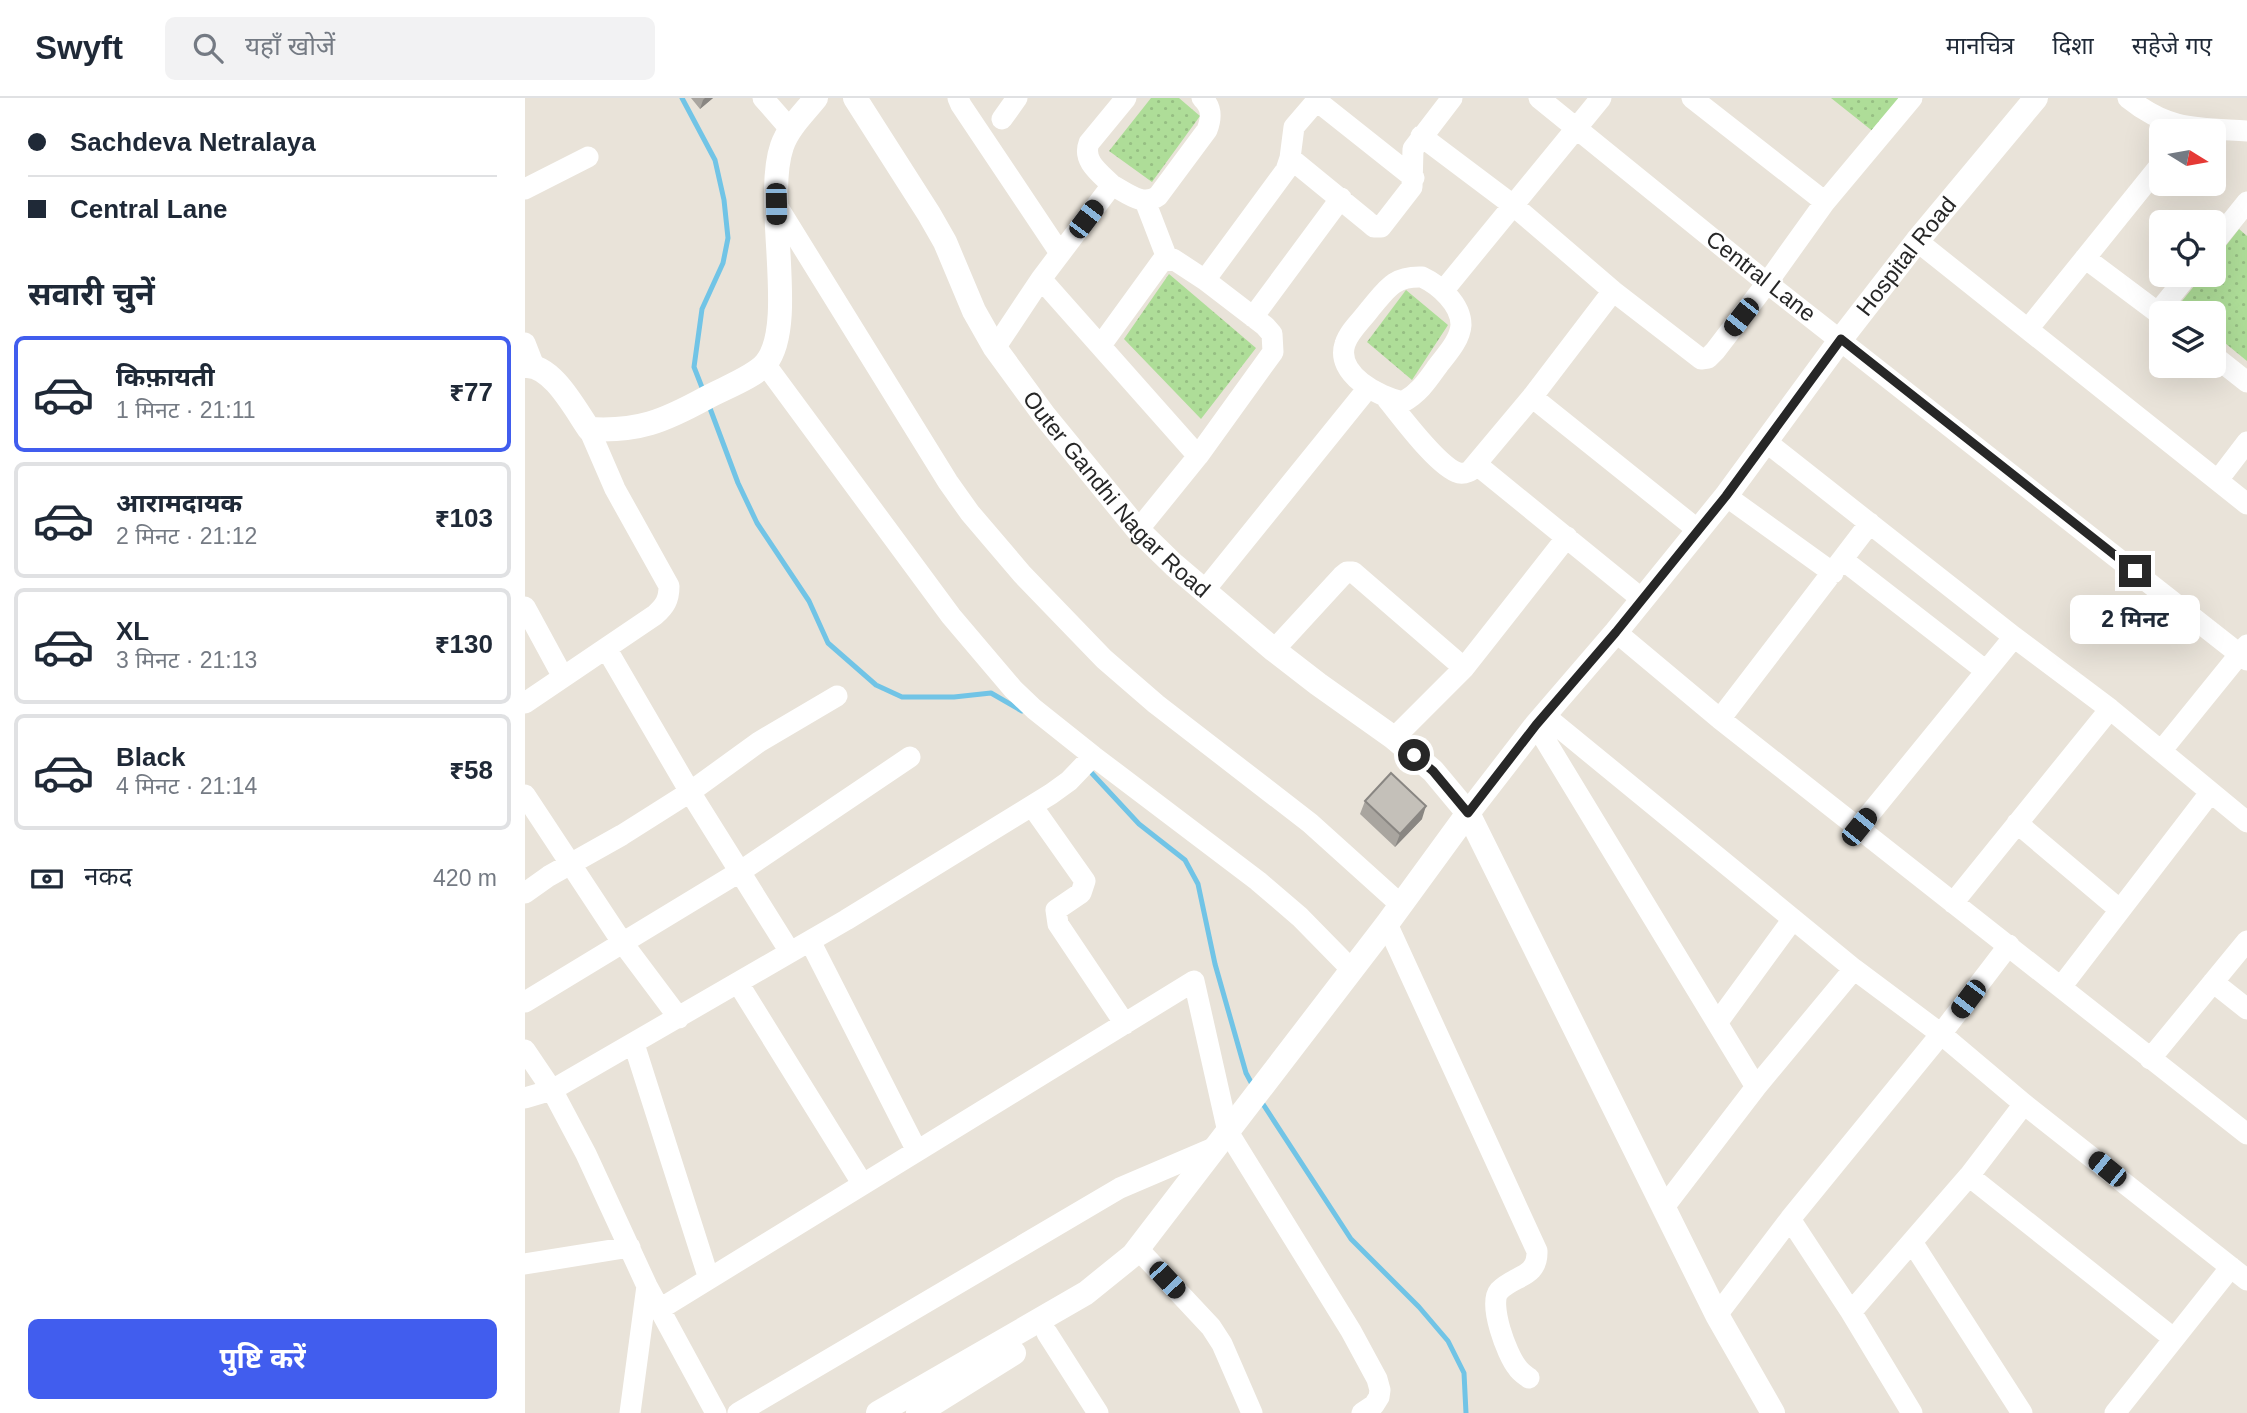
<!DOCTYPE html>
<html lang="hi">
<meta charset="utf-8">
<style>
body{margin:0;font-family:Arial,"Noto Sans Devanagari",sans-serif;background:#f2f2f3;color:#1f2937;height:100vh;display:flex;flex-direction:column;font-size:26px;white-space:nowrap}
*{box-sizing:border-box;margin:0}
p{font-size:23px;color:#747a83}
.icon{flex:none;width:38px;height:38px;fill:none;stroke:currentColor;stroke-width:2;stroke-linecap:round;stroke-linejoin:round}
.map{position:relative;flex:1;overflow:hidden}
.panel{display:flex;flex-direction:column;background:#fff;width:525px}
.panel>*{flex:none}
.hud{display:grid;align-content:center;height:154px;padding:0 28px;background:#fff}
.needle{width:46px;rotate:101deg}
.controls{position:absolute;left:1624px;top:21px;display:grid;gap:14px}
.controls a{display:grid;place-items:center;width:77px;height:77px;border-radius:10px;background:#fff;box-shadow:0 7px 28px #0002;font-size:35px}
.end{position:absolute;width:32px;height:32px;margin:-16px;border:9px solid #272727;background:#fff;box-shadow:0 0 0 4px #fff}
.from{border-radius:50%}
.bubble{position:absolute;height:49px;border-radius:10px;background:#fff;box-shadow:0 7px 28px #0002;font-size:23px;font-weight:700;line-height:49px;text-align:center}
.car{position:absolute;width:21px;height:42px;margin:-21px -10px;border-radius:9px;box-shadow:0 0 5px 2px #0007;background:linear-gradient(#222 24%,#8ab4d8 0 40%,#222 0 76%,#8ab4d8 0 86%,#222 0)}
.hud b{display:flex;align-items:center;gap:24px;height:66px;font-size:26px}
.hud b+b{border-top:2px solid #e0e1e3}
.hud i{width:18px;height:18px;background:#1f2937}
ul{padding:0;list-style:none}
li{display:flex;align-items:center;gap:21px;height:116px;margin:0 14px 10px;padding:0 14px;border:4px solid #e0e1e3;border-radius:10px}
li div{flex:1}
li b{display:block;font-size:26px}
li em{font-style:normal;font-weight:700}
li.active{border-color:#415dee}
li>.icon{width:63px;height:63px;stroke-width:1.5}
h2{padding:0 28px;font-size:32px;line-height:84px}
.pay{display:flex;align-items:center;gap:18px;height:77px;padding:0 28px;font-size:26px}
.pay p{margin-inline-start:auto}
.primary-button{display:flex;gap:14px;margin-top:auto;padding:14px 28px}
.primary-button a{flex:1;height:80px;border-radius:10px;background:#415dee;color:#fff;font-size:28px;font-weight:700;line-height:80px;text-align:center}
header{display:flex;align-items:center;gap:42px;box-sizing:border-box;height:98px;padding:0 35px;background:#fff;border-bottom:2px solid #e0e1e3}
header strong{font-size:33px}
nav{display:flex;gap:38px;margin-inline-start:auto;font-size:24px}
.search{width:490px;height:63px;background:#f2f2f3;display:flex;align-items:center;gap:18px;box-sizing:border-box;padding:0 24px;border-radius:10px;color:#747a83;font-size:26px}
main{display:flex;flex:1;min-height:0}
.map>svg:first-child{display:block}
.grass{fill:url(#grass-dots)}
.lines{fill:none;stroke-linecap:round;stroke-linejoin:round}
.stream{stroke:#71c4e6;stroke-width:5}
.minor{stroke:#fff;stroke-width:21}
.tertiary{stroke:#fff;stroke-width:24}
.wall{fill:#a9a59f}
.shaded-wall{fill:#898682}
.building{fill:#c4c0b9;stroke:#898682;stroke-width:2}
.route{stroke:#272727;stroke-width:9}
.labels{text-anchor:middle;dominant-baseline:central;stroke-width:5;stroke-linejoin:round;paint-order:stroke}
.street-label{font-size:23px;fill:#272727;stroke:#fff}
</style>
<header>
<strong>Swyft</strong>
<div class="search"><svg class="icon" aria-label="search" viewBox="0 0 24 24"><circle cx="10" cy="10" r="6"/><path d="M15 15l6 6"/></svg>यहाँ खोजें</div>
<nav><a>मानचित्र</a><a>दिशा</a><a>सहेजे गए</a></nav>
</header>
<main>
<section class="panel">
<div class="hud">
<b><i class="from"></i>Sachdeva Netralaya</b>
<b><i></i>Central Lane</b>
</div>
<h2>सवारी चुनें</h2>
<ul>
<li class="active"><svg class="icon" aria-label="car" viewBox="0 0 24 24"><path d="M5 17H2v-5l4-1 3-4h7l3 4 3 1v5h-3M9 17h6M6 11h13"/><circle cx="7" cy="17" r="2"/><circle cx="17" cy="17" r="2"/></svg><div><b>किफ़ायती</b><p>1 मिनट · 21:11</p></div><em>₹77</em></li>
<li><svg class="icon" aria-label="car" viewBox="0 0 24 24"><path d="M5 17H2v-5l4-1 3-4h7l3 4 3 1v5h-3M9 17h6M6 11h13"/><circle cx="7" cy="17" r="2"/><circle cx="17" cy="17" r="2"/></svg><div><b>आरामदायक</b><p>2 मिनट · 21:12</p></div><em>₹103</em></li>
<li><svg class="icon" aria-label="car" viewBox="0 0 24 24"><path d="M5 17H2v-5l4-1 3-4h7l3 4 3 1v5h-3M9 17h6M6 11h13"/><circle cx="7" cy="17" r="2"/><circle cx="17" cy="17" r="2"/></svg><div><b>XL</b><p>3 मिनट · 21:13</p></div><em>₹130</em></li>
<li><svg class="icon" aria-label="car" viewBox="0 0 24 24"><path d="M5 17H2v-5l4-1 3-4h7l3 4 3 1v5h-3M9 17h6M6 11h13"/><circle cx="7" cy="17" r="2"/><circle cx="17" cy="17" r="2"/></svg><div><b>Black</b><p>4 मिनट · 21:14</p></div><em>₹58</em></li>
</ul>
<div class="pay"><svg class="icon" aria-label="cash" viewBox="0 0 24 24"><path d="M3 7h18v10H3z"/><circle cx="12" cy="12" r="2"/></svg>नकद<p>420 m</p></div>
<div class="primary-button"><a>पुष्टि करें</a></div>
</section>
<div class="map">
<svg width="1722" height="1315" viewBox="0 0 1722 1315">
<defs>
<pattern id="grass-dots" width="8" height="8" patternUnits="userSpaceOnUse" patternTransform="scale(1.75)"><rect width="8" height="8" fill="#aedd98"/><path d="M2 2h.1M6 6h.1" fill="none" stroke="#96be83" stroke-width="1.8" stroke-linecap="round"/></pattern>
</defs>
<rect width="100%" height="100%" fill="#e9e3d9"/>
<path class="grass" d="M626,0H654L675,18L627,84L584,53Z
M1306,0H1377L1350,35Z
M1714,131L1722,138V263L1689,236V215H1663L1653,208L1678,177H1689V163Z
M644,176L731,250L676,321L599,241Z
M881,192L923,227L887,282L842,244Z"/>
<g class="lines">
<path class="stream" d="M157,0L190,62L199,102L203,140L198,165L177,211L169,269L178,292
M183,305L213,385L232,425L284,503L303,545L351,587L377,599H429L466,595L497,613
M562,670L614,726L660,762L673,786L690,866L721,975L728,988
M736,1003L826,1141L894,1209L923,1243L939,1275L941,1315"/>
<path class="minor" d="M238,0L266,32
M433,0L436,7L535,155
M1014,0L1242,185L1722,562
M1167,0L1300,104
M1603,0C1644,33 1672,30 1722,33
M792,3L889,80
M477,21L492,0
M896,38L989,108L1088,193L1176,261L1183,260L1190,253L1242,185L1300,104L1387,0
M765,60L842,123L849,129H856L887,89L888,51L927,0
M587,87C602,95 618,109 633,98L682,32C687,19 687,9 677,0
M0,91L63,59
M620,103L642,160
M251,106L423,384L445,415L497,476L579,561L631,606L785,725L876,807
M1392,143L1722,406
M1689,145L1722,104
M1560,160L1636,217
M897,179C914,187 936,206 936,227C935,243 920,258 912,269C902,283 894,295 878,304C854,299 810,276 820,246C824,233 837,222 845,211C862,191 868,178 897,179Z
M516,181L673,358
M918,193L1076,0
M1633,214L1663,177
M728,219L816,100
M1503,231L1636,66
M0,245L9,268
M576,247L637,163L648,161L680,182
M470,250L516,181L587,87C575,75 557,63 564,45L601,0
M1689,258L1722,284
M240,266L426,518L488,591L509,611L568,658L733,783L775,819L826,871
M1007,299L1173,432
M862,301C876,318 913,369 934,375C939,376 940,375 945,373L1007,299L1088,193
M1240,343L1489,539L1585,611
M951,366L1118,502
M1693,382L1722,344
M1201,398L1308,475
M613,432L673,358L748,254L747,236L740,228L680,182L761,72L765,60L769,29L794,0
M1318,462L1461,573
M679,493L843,290
M0,509L38,579
M1091,534L1195,621L1722,1036
M81,550L165,694L265,854
M749,552L817,478L822,474H828L939,570
M0,605L130,517C140,508 144,502 144,488L90,391L64,331
M1019,617L1329,871L1416,936L1499,1006L1722,1182
M1195,621L1345,425
M1011,627L1231,989L1329,871
M869,640L939,570L1042,439
M1637,652L1722,547
M0,697L97,844L154,920
M507,708L560,783L556,795L531,812L533,826L600,926
M1492,725L1595,812
M1334,729L1489,539
M0,795L24,778L97,737L165,694L234,644L312,598
M1428,805L1585,611L1722,724
M862,826L1012,1153C1013,1180 989,1177 974,1193C963,1206 982,1257 992,1269C995,1274 1000,1277 1004,1280
M285,843L392,1053
M1688,884L1722,911
M213,885L337,1085
M1536,889L1685,695
M0,904L216,773L385,659
M1192,925L1268,821
M109,946L184,1181
M0,952L27,992L61,1056L122,1188L191,1315
M1625,961L1722,843
M0,1000L27,992L321,822L526,696L544,683L568,658
M1444,1078L1499,1006
M1139,1109L1231,989
M1265,1121L1416,936L1484,847
M1387,1144L1497,1315
M613,1151L686,1229L697,1246L727,1315
M0,1166L105,1149
M135,1211L669,883L703,1034L826,1233L852,1281L855,1292L854,1299L849,1307L837,1315
M1326,1214L1387,1315
M1192,1217L1265,1121L1326,1214L1444,1078L1648,1240
M522,1235L573,1315
M105,1315L122,1188
M213,1315L595,1090L691,1049
M1590,1315L1706,1169"/>
<g class="tertiary">
<path id="s1" d="M330,0L404,116L420,144L449,213L470,250L519,317L613,432L649,467L749,552L793,586L869,640L908,673L943,715L1192,1217L1248,1315"/>
<path d="M0,268C27,266 50,311 64,331C113,334 139,323 181,300C197,291 230,279 241,265C273,225 238,103 257,48C263,30 279,15 291,0"/>
<path id="s2" d="M353,1315L561,1195L608,1157L862,826L943,715L1011,627L1091,534L1201,398L1316,241L1392,143L1511,0"/>
<path d="M393,1315L489,1255"/>
</g>
</g>
<path class="wall" d="M166,0H188L175,11Z
M840,703L897,721L870,749L835,716Z"/>
<path class="shaded-wall" d="M180,0H188L175,11L178,2Z
M901,708L897,721L870,749L875,736Z"/>
<path class="building" d="M866,675L901,708L875,736L840,703Z"/>
<g class="lines">
<path class="route" d="M889,657L908,673L943,715L1011,627L1091,534L1201,398L1316,241L1610,473"/>
</g>
<g class="labels">
<g class="street-label">
<text stroke="none"><textPath href="#s2" startOffset="1564">Hospital Road</textPath></text>
<text transform="translate(1236 178) rotate(38)">Central Lane</text>
<text stroke="none"><textPath href="#s1" startOffset="478">Outer Gandhi Nagar Road</textPath></text>
</g>
</g>
</svg>
<div class="controls">
<a><svg class="needle" viewBox="-14 -14 28 28"><path d="M0-13l5 13h-10z" fill="#e53935"/><path d="M0 13l5-13h-10z" fill="#747a83"/></svg></a>
<a><svg class="icon" aria-label="locate" viewBox="0 0 24 24"><circle cx="12" cy="12" r="6"/><path d="M12 2v4M12 18v4M2 12h4M18 12h4"/></svg></a>
<a><svg class="icon" aria-label="layers" viewBox="0 0 24 24"><path d="M12 4l9 5-9 5-9-5zM3 14l9 5 9-5"/></svg></a>
</div>
<i class="end from" style="left:889px;top:657px"></i>
<i class="end" style="left:1610px;top:473px"></i>
<div class="bubble" style="left:1545px;top:497px;width:130px">2 मिनट</div>
<i class="car" style="left:251px;top:106px;rotate:179deg"></i>
<i class="car" style="left:561px;top:121px;rotate:37deg"></i>
<i class="car" style="left:1216px;top:219px;rotate:218deg"></i>
<i class="car" style="left:1334px;top:729px;rotate:39deg"></i>
<i class="car" style="left:1443px;top:901px;rotate:217deg"></i>
<i class="car" style="left:1582px;top:1071px;rotate:309deg"></i>
<i class="car" style="left:642px;top:1182px;rotate:137deg"></i>
</div>
</main>
